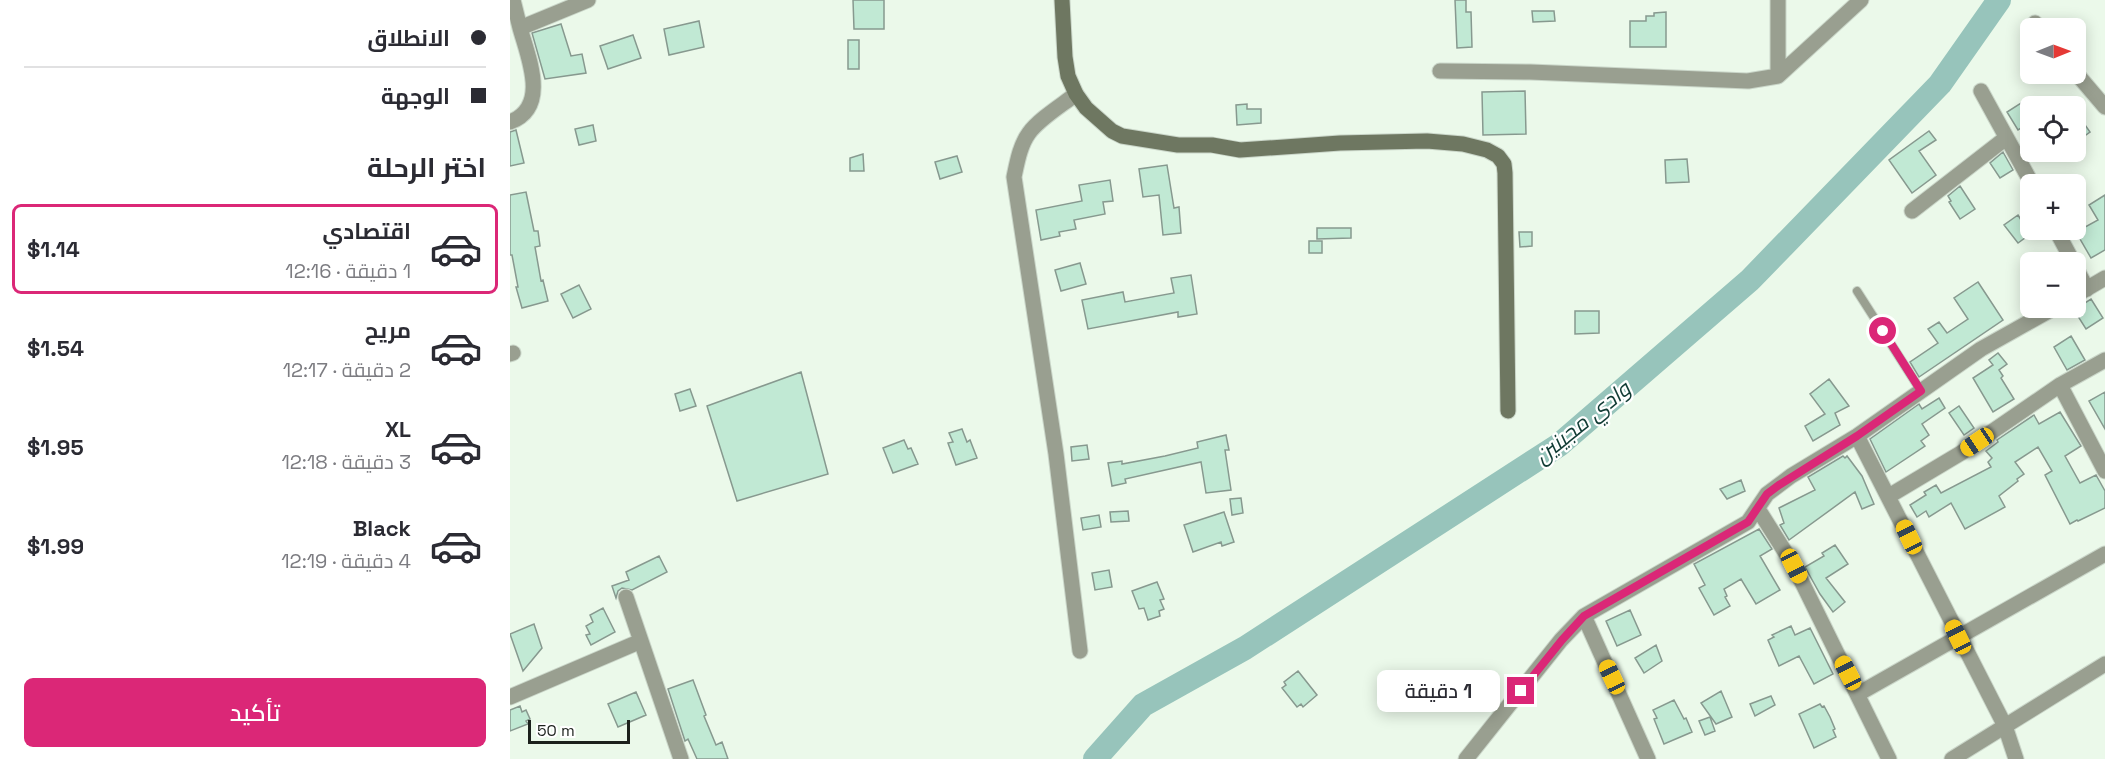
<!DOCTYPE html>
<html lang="ar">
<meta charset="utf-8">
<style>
body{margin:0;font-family:"Space Grotesk",Cairo,sans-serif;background:#f7f7f7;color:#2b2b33;direction:rtl;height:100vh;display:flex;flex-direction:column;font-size:22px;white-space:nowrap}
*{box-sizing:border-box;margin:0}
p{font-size:20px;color:#7c7c81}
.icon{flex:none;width:33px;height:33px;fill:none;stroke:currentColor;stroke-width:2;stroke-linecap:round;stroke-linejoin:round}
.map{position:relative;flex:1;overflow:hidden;direction:ltr}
.details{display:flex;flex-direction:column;background:#fff;width:510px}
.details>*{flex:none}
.guide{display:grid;align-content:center;height:132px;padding:0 24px;background:#fff}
.needle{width:39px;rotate:89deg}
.controls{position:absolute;left:1510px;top:18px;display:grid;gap:12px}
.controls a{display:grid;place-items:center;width:66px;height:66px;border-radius:9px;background:#fff;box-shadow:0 3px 15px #0003;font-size:30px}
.scale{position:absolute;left:18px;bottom:15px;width:102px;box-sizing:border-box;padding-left:6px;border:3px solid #1c211c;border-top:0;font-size:16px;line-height:21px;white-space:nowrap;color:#1c211c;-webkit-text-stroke:4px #fff;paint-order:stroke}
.end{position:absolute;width:27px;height:27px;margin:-14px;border:8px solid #db2777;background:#fff;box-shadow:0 0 0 3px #fff}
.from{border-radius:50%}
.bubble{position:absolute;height:42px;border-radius:9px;background:#fff;box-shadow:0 3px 15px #0003;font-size:20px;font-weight:600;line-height:42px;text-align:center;direction:rtl}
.car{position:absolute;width:18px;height:36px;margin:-18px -9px;border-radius:8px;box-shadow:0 0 4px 2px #0007;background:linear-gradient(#f5c518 24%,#345 0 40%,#f5c518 0 76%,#345 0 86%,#f5c518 0)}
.guide b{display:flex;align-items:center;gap:21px;height:57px;font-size:22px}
.guide b+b{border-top:2px solid #e1e1e2}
.guide i{width:15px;height:15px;background:#2b2b33}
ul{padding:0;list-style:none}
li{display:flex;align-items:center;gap:18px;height:90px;margin:0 12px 9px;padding:0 12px;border:3px solid transparent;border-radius:9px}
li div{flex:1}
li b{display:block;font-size:22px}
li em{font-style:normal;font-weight:600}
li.selected{border-color:#db2777}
li>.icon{width:54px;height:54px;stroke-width:1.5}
h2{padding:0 24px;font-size:27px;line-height:72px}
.primary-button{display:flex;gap:12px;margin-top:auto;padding:12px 24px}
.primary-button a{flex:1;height:69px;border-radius:9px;background:#db2777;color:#fff;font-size:24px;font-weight:600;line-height:69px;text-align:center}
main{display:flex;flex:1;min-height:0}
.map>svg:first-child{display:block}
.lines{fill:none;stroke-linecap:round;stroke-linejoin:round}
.river{stroke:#97c4bb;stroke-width:24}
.building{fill:#c1e9d4;stroke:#87998f;stroke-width:1.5}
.lane-casing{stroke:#cad6c9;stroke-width:10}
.street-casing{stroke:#cad6c9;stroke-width:17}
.secondary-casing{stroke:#cad6c9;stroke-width:17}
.lane{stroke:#999f90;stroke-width:8}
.street{stroke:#999f90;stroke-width:15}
.secondary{stroke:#6e7761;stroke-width:15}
.route{stroke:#db2777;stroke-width:8}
.labels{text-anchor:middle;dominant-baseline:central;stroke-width:4.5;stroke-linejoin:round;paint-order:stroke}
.water-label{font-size:22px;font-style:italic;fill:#103b34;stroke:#fff}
</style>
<main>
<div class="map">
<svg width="1595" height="759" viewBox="0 0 1595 759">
<rect width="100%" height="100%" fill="#ebf9ea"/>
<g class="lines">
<path class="river" d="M585,759L633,705L735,648L1049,445L1240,280L1430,84L1489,0"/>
</g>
<path class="building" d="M343,0H374V29H344Z
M945,0H956V12H961L962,47L947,48Z
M1022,11H1044L1045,21L1023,22Z
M1156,12V47H1120V21H1136V16H1144V13Z
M189,21L194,47L159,55L154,29Z
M51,24L61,56L72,54L76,73L35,79L22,33Z
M123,35L131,58L98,69L90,46Z
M338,40H349V69H338Z
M1015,91L1016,134L973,135L972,92Z
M1511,103L1521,122L1508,130L1497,112Z
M737,104V109H751V123L727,125L726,105Z
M1566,112L1580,132L1566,142Z
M83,125L86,141L69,145L65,129Z
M6,130L14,163L0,166V132Z
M1419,131L1426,140L1409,151L1426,175L1402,193L1379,160Z
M1493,152L1503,170L1490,178L1480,163Z
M353,154L354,171H340V158Z
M447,156L452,172L430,179L425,162Z
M1177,159L1179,182L1156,183L1155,160Z
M657,165L664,208L669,207L671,233L653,235L649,195L633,197L629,169Z
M600,180L603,201L593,202L595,214L564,220L566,229L549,232L550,236L531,240L526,210L572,201L569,185Z
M1450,186L1465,209L1450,219L1439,202L1441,201L1438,196Z
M16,192L24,231H28L30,246L25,247L31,281L33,280L38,301L12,308L6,287H8L2,255H0V195Z
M1595,195V250L1581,258L1566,232L1588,220L1579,205Z
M1508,215L1511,220L1513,219L1523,232L1508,243L1494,225Z
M807,228H841V238L807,239Z
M1009,232H1022V246L1010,247Z
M799,241H812V253H799Z
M570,263L576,284L551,291L545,270Z
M681,275L687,314L668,317V312L578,329L572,300L613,292L615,302L664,293L661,278Z
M1468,282L1493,320L1409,377L1400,362L1428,343L1418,329L1429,322L1437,333L1458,319L1444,298Z
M69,285L81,309L63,318L51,294Z
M1581,299L1593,318L1576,329L1564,310Z
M1065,311H1089V333L1065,334Z
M1561,336L1575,360L1557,370L1544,347Z
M1488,353L1497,364L1489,370L1493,376L1491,378L1504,399L1483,412L1463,378L1483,365L1479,360Z
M291,372L318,474L227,501L197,406Z
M1319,379L1339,406L1325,413L1330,425L1303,441L1295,426L1315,414L1300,394Z
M180,389L186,406L170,411L165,394Z
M1595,392V429L1579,401Z
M1429,398L1435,408L1412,424L1419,435L1411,441L1415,446L1376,472L1360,439L1409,404L1412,409Z
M1449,406L1464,428L1454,435L1439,413Z
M1550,412L1571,446L1555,456L1570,483L1586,475L1595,491V508L1568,521L1567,520L1560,524L1535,475L1542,471L1528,447L1505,462L1514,474L1507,479L1508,481L1489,496L1495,507L1455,529L1441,503L1419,517L1416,511L1407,517L1400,505L1416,495L1414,492L1426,485L1431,493L1481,467L1478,462L1482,458L1476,451L1488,442L1487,440L1524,415L1529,424Z
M452,429L457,442L460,440L467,458L446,465L438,443L443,442L439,433Z
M716,435L719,450H715L721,490L696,493L691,462L615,479L616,483L602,486L598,463L612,461V464L655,456L688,448L687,442Z
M394,440L398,449L401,448L408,464L383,473L373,448Z
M577,445L579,459L562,461L561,447Z
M1333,456L1335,458L1337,456L1352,476L1364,504L1352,509L1345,492L1279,540L1270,525L1274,523L1269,508L1305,490L1298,477Z
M1231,480L1235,491L1217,499L1210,489Z
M731,498L733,513L722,515L720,499Z
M618,511L619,521L601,522L600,512Z
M714,512L724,542L712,546L711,542L683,552L674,525Z
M589,515L591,527L573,530L571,518Z
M1249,529L1262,549L1250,556L1270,590L1246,604L1231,579L1214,589L1217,596L1215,597L1220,606L1204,615L1189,588L1195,585L1184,564Z
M1325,545L1338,564L1316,578L1335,602L1323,612L1310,594L1295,567L1314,556L1312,553Z
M149,556L157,572L122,590L112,588L108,591L106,598L102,586L119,580L116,572Z
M599,570L602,587L585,590L582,573Z
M647,582L654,599L650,600L654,609L649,611L650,616L638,620L634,608L629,609L622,591Z
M93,608L105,632L81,645L76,635L80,634L76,626L83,622L80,615Z
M1120,610L1131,635L1107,646L1096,621Z
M24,624L32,648L13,671L0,634Z
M1281,626L1285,635L1300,628L1323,674L1304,684L1289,656L1269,666L1258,640L1264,637L1262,635Z
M1146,645L1152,661L1134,673L1125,658Z
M788,671L807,695L793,707L791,704L787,707L772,688L776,685L774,682Z
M183,680L196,715L194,716L206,745L212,742L218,759H187L178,739L175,741L158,689Z
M1211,691L1222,717L1206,724L1191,703Z
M126,692L136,715L108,727L98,704Z
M1261,696L1265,705L1245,716L1240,704Z
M1164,700L1174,719L1176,718L1182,732L1154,744L1144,719L1147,718L1143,710Z
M1310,704L1312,707L1314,706L1320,717L1325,729L1323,730L1326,737L1304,748L1289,714Z
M10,706L12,712L16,710L20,719L16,721L18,724L0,731V710Z
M1200,717L1205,731L1195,735L1189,721Z"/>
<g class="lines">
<g class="lane-casing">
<path id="lane" d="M1347,291L1411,391"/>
</g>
<g class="street-casing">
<path id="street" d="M3,0L10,28L78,0
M1268,0V76
M1525,23L1529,28
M930,71L1020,72L1238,81L1268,76L1351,0
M1566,73L1595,107
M1471,91L1522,184
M566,94C552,105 529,119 519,133C510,145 507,163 504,177L546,454L570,651
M0,122C40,107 18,57 10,28
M1402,211L1496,138
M1546,230L1563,262
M1566,268L1577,289
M1566,295L1595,278
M0,354L3,353
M1550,385L1595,471
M1347,436L1495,726L1506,759
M1379,496L1451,453L1550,385L1595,360
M1248,509L1284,566L1379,759
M116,597L131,641
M1074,616L1138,759
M1348,694L1595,554
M0,697L131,641L171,759
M956,759L1051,640L1074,616L1238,522L1257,494L1281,476L1347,436L1471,349L1544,308
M1442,759L1595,664"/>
</g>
<g class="secondary-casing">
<path id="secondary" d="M552,0L555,57L558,76L566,94L576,108L602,131L612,136L668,145H702L730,150L830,143L917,141L953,144L977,150L988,156L994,164L995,173L998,411"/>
</g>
<use href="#lane" class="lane"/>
<use href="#street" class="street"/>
<use href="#secondary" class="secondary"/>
</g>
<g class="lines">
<path class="route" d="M1011,691L1052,640L1074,616L1238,522L1257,494L1269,485L1347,436L1411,391L1373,331"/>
</g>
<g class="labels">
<g class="water-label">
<text transform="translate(1072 422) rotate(-39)">وادي مجينين</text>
</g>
</g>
</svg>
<div class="controls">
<a><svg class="needle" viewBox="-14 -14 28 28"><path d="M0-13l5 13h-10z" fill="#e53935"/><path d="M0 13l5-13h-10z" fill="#7c7c81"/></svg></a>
<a><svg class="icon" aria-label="locate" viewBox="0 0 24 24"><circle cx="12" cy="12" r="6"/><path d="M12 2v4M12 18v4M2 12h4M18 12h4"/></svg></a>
<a>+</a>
<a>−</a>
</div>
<div class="scale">50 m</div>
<i class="end from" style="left:1373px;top:331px"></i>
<i class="end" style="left:1011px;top:691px"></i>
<div class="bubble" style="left:867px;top:670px;width:123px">1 دقيقة</div>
<i class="car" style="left:1467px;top:442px;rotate:236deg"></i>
<i class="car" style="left:1399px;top:537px;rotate:334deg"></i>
<i class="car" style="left:1284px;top:566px;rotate:153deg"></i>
<i class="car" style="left:1448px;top:637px;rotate:334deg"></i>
<i class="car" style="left:1338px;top:673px;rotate:333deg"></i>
<i class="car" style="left:1102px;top:677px;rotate:335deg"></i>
</div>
<section class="details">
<div class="guide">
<b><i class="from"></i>الانطلاق</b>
<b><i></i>الوجهة</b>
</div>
<h2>اختر الرحلة</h2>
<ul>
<li class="selected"><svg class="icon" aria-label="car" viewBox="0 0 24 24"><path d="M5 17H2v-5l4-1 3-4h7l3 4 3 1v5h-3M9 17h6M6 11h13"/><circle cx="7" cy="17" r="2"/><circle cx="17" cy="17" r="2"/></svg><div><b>اقتصادي</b><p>1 دقيقة · 12:16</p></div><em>$1.14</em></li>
<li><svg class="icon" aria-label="car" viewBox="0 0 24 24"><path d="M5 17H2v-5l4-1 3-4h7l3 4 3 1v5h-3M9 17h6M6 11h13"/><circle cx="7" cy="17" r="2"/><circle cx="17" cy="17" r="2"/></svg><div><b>مريح</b><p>2 دقيقة · 12:17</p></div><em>$1.54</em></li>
<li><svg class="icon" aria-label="car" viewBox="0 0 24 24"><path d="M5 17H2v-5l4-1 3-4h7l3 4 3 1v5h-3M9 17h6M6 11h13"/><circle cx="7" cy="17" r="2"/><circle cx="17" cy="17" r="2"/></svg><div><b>XL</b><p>3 دقيقة · 12:18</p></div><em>$1.95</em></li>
<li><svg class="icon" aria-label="car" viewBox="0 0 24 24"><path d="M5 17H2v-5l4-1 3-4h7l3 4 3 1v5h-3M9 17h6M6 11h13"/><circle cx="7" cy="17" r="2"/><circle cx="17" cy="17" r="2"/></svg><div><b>Black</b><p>4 دقيقة · 12:19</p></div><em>$1.99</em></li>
</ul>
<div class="primary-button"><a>تأكيد</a></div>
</section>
</main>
